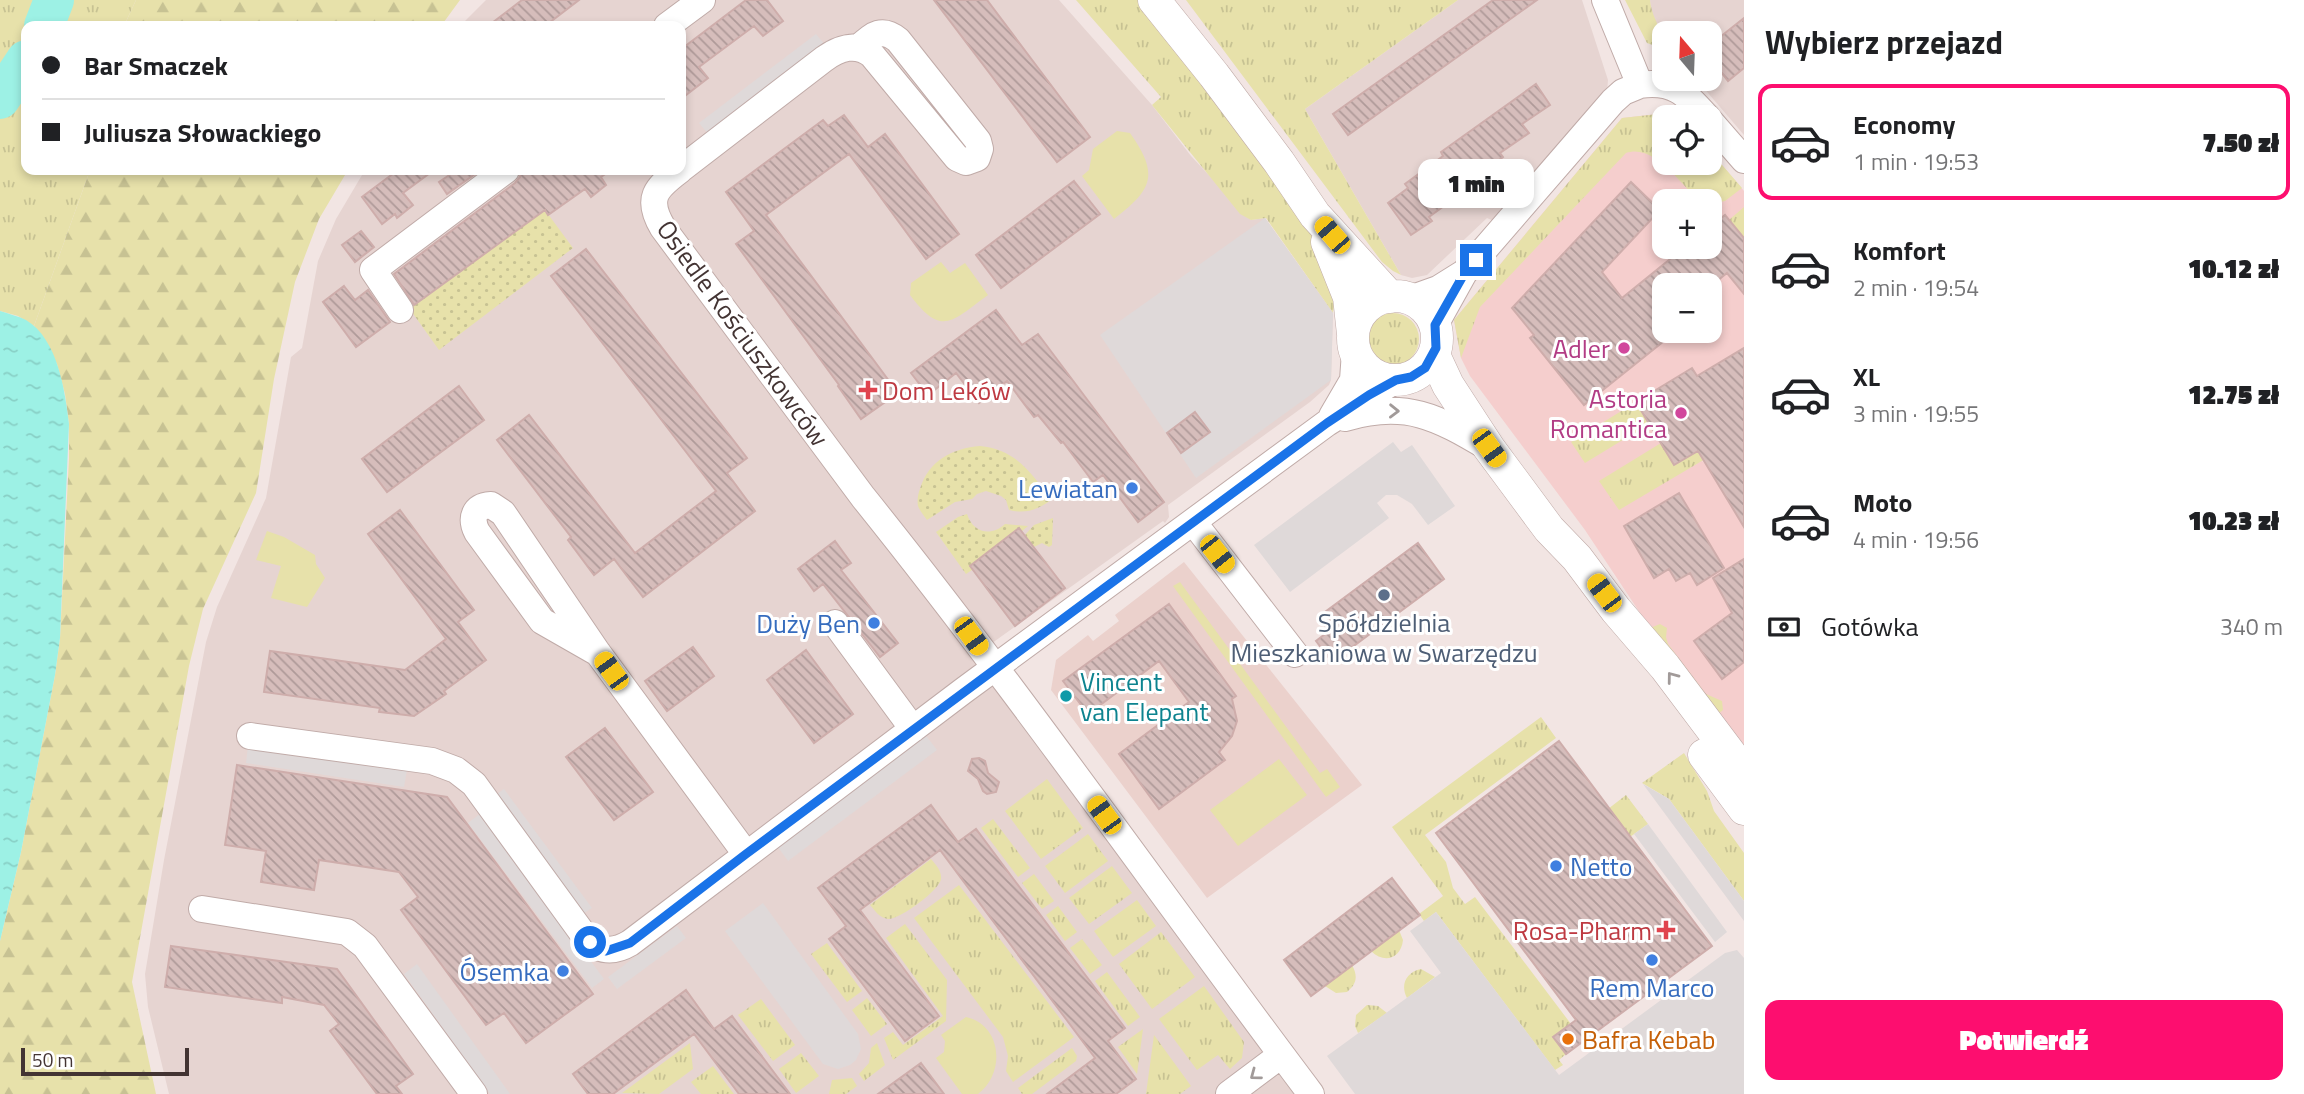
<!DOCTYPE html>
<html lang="pl">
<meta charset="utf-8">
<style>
body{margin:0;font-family:"Titillium Web",sans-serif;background:#f6f6f6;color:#202124;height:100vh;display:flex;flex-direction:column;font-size:26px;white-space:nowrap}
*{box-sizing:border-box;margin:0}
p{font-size:23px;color:#757577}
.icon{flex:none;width:38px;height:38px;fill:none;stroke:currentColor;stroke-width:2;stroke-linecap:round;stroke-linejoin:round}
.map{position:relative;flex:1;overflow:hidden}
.side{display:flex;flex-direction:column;background:#fff;width:560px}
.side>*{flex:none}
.hud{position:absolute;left:21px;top:21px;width:665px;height:154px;border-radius:14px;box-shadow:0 4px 10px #0003;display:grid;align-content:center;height:154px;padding:0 21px;background:#fff}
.needle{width:46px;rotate:341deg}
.buttons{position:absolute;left:1652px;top:21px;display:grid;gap:14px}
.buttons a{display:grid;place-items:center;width:70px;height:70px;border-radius:14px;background:#fff;box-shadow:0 4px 10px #0003;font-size:35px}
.scale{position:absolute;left:21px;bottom:18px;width:168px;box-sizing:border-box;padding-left:7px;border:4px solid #433433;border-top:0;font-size:19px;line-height:24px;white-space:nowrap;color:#433433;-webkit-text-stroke:5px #fff;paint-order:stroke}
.end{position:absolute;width:32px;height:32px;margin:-16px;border:9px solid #1a73e8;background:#fff;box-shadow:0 0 0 4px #fff}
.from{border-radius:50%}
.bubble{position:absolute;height:49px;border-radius:14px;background:#fff;box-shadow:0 4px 10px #0003;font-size:23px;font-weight:800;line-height:49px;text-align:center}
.car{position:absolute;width:21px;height:42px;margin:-21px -10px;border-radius:9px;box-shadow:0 0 5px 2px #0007;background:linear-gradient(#f5c518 24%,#345 0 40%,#f5c518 0 76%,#345 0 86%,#f5c518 0)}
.hud b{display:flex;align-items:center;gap:24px;height:66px;font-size:26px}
.hud b+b{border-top:2px solid #e0e0e0}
.hud i{width:18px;height:18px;background:#202124}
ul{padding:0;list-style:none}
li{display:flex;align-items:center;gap:21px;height:116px;margin:0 14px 10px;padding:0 7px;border:4px solid transparent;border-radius:14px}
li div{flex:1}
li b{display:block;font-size:26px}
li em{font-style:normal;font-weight:800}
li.on{border-color:#fd0e6f}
li>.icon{width:63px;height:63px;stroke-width:1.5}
h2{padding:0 21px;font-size:32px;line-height:84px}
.pay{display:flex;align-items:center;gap:18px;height:77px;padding:0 21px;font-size:26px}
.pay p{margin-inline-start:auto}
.cta{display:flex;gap:14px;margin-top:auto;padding:14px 21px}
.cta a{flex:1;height:80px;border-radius:14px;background:#fd0e6f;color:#fff;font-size:28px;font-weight:800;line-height:80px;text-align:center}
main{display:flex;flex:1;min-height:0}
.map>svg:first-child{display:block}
.residential{fill:#e6d4d1}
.commercial{fill:#f5cecd;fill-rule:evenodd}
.education{fill:#ebd1cc}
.grass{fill:url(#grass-tufts)}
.forest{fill:url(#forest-firs)}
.park{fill:#e7e1aa}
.garden{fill:url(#garden-dots)}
.parking{fill:#dfd9d9}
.water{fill:url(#water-ripples)}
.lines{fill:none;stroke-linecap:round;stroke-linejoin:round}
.river{stroke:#9df1e5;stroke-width:40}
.building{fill:url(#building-back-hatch);stroke:#ceadab;stroke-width:2}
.minor-casing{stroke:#c0aba8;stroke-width:28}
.tertiary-casing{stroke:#c0aba8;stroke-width:33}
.minor{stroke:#fff;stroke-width:26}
.tertiary{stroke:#fff;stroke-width:32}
.oneway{stroke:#a19a99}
.route{stroke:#1a73e8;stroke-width:9}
.hotel-dot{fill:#d1479c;stroke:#fff;stroke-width:2.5}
.health-dot{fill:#e0444e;stroke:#fff;stroke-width:2.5}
.shop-dot{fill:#3f7fe0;stroke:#fff;stroke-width:2.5}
.service-dot{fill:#5c6f8a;stroke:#fff;stroke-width:2.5}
.culture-dot{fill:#0f9aa8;stroke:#fff;stroke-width:2.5}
.food-dot{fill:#e8710a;stroke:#fff;stroke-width:2.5}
.labels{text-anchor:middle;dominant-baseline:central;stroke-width:6;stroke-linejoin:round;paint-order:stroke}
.street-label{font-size:26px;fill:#433433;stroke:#fff}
.hotel-label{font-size:26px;fill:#b23c85;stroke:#fff;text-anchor:end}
.health-label{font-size:26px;fill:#be3a42;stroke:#fff;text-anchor:start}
.shop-label{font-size:26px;fill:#366cbe;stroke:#fff;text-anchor:end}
.service-label{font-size:26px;fill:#4e5e75;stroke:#fff}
.culture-label{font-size:26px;fill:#0d838f;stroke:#fff;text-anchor:start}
.food-label{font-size:26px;fill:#c56008;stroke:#fff;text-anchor:start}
</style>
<main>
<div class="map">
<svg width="1744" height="1094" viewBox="0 0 1744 1094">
<defs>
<pattern id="grass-tufts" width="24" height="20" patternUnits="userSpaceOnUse" patternTransform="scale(1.75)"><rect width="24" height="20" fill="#e7e1aa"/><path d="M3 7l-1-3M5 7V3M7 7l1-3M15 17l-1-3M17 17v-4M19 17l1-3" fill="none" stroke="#c7c293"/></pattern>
<pattern id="forest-firs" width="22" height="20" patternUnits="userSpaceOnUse" patternTransform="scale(1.75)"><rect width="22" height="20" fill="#e7e1aa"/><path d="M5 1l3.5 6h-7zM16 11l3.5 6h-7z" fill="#c7c293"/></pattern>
<pattern id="garden-dots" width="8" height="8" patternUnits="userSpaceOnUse" patternTransform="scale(1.75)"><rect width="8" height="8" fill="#e7e1aa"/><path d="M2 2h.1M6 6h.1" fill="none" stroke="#c7c293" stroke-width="1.8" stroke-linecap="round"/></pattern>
<pattern id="water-ripples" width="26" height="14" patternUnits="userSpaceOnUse" patternTransform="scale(1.75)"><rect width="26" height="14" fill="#9df1e5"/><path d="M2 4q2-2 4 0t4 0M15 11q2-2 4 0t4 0" fill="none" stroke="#88cfc5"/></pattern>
<pattern id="building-back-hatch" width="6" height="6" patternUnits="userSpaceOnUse" patternTransform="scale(1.75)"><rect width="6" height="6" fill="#d6bdbb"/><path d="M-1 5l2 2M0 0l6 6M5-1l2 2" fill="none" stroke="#af9a99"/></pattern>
</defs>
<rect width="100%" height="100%" fill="#f2e5e3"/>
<path class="residential" d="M486,0H1059L1152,105L1191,156L1251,220L1265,218L1333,313L1331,380L1329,385L1310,402L1168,505L1169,517L1165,523L1163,521L981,651L980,668L1294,1094H169L148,1007L145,974L164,860L206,642L217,607L266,498L291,357L302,348L318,261L336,219L365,170H681V26H460Z
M1458,0H1582L1608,80L1607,91L1496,222L1487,218L1427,275L1412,278L1401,275L1305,109Z
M1650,0H1744V135L1696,79H1710V33H1664V36L1651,15Z"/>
<path class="commercial" d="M1676,112L1681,117H1664V163H1710V151L1744,191V436L1702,461L1707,465L1744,526V745L1650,628L1585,530L1470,376L1461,358L1454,320L1622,118ZM1664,201H1710V247H1664ZM1664,285H1710V331H1664Z"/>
<path class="education" d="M1184,562L1362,785L1207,898L1051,690L1056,660L1088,635L1093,641L1119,621L1115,615Z"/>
<path class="grass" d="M0,0H136L124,26H26V170H90L34,326L18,316L0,311Z
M1076,0H1138L1186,58L1274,175L1314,239L1335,298L1333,313L1266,218L1251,220L1240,214L1152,105L1161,97Z
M1186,0H1458L1305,109L1401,275L1393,271L1382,262Z
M1625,0H1650C1652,20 1664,30 1664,49L1647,43Z
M1676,112L1681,117H1664V163H1710V151L1742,188L1725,201L1710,204V201L1699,200C1680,184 1654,143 1626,153L1480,307L1461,358L1454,320L1622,118Z
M1744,207V238L1729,220Z
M1367 339a26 26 0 1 1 52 0a26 26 0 1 1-52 0Z
M1636,402L1649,424L1585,463L1571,442Z
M1661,443L1674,465L1711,443L1717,452L1619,510L1599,481Z
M1660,624L1667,628L1666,637L1668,644L1706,694L1722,701L1723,710L1718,714L1650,628Z
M1541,717L1556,738L1425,835L1446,862L1453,888L1465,904L1475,897L1571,1024L1553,1037L1566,1054L1559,1060L1563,1065L1555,1070L1436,912L1424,921L1419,914L1443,896L1392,827Z
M1684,753L1707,791L1714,811L1744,853V901L1669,799L1642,783Z
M1047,779L1083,828L1041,859L1005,811Z
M1626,795L1648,824L1630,837L1608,809Z
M993,819L1030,868L1018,877L981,828Z
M1088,834L1108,861L1065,893L1045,866Z
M931,859C936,865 942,871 941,879C940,890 899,920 888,919C880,918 875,911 870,905Z
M1112,866L1132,893L1089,924L1069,898Z
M1034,874L1054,901L1042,909L1022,883Z
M959,885L1074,1037L1013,1082L1006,1071L1008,1056L1003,1037L914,918Z
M1137,900L1156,926L1113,957L1094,931Z
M1058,906L1077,932L1065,941L1046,915Z
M905,924L947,980L946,1021L893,1060L884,1038L893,1032L903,1045L943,1016L886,938Z
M1399,930L1403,940C1401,959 1384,964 1371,951Z
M1161,932L1195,977L1152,1009L1119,964Z
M1082,939L1102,965L1090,974L1070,948Z
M827,943L862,991L847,1002L811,954Z
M1352,965C1358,976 1357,984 1347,992L1336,993L1325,986Z
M1421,969L1435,977L1407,998C1400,985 1406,972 1421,969Z
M1107,972L1140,1017L1128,1026L1095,981Z
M1204,986L1244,1042L1242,1058L1230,1069L1218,1055L1197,1070L1159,1019Z
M867,998L887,1024L871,1036L852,1010Z
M761,999L795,1045L773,1061L738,1015Z
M1367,1005L1378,1006L1387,1013L1358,1033L1355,1026L1356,1015Z
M1143,1029L1137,1074L1118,1047Z
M1154,1035L1191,1086L1180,1094H1146Z
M690,1043L693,1069L659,1094L622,1093Z
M877,1043L885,1065L864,1081L859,1074L869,1063L871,1048Z
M1072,1048L1077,1056L1076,1061L1032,1094H1022L1018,1088Z
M801,1053L819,1076L796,1093L779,1069Z
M713,1066L734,1094H701L691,1082Z
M852,1078L857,1086L846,1094H829L832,1080Z"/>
<path class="forest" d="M136,0H460L441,26H124Z
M90,170H348L319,219L295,282L274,379L256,493L203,609L189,666L132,982L156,1094H0V941L21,852L55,675L60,638L69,458V424L65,394L57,364L34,326Z"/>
<path class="park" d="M1117,131L1130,133C1160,175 1152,190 1114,219L1082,176L1089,170L1093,149Z
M941,262L950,273L965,263L988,295C952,321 942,338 910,295L911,283Z
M267,531L284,537L315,555L316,564L325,578L307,607L271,598L281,566L256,560Z
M1180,582L1320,773L1327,769L1340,787L1326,797L1173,586Z
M1279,759L1307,795L1238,846L1210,810Z
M966,1017C1002,1025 1006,1073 978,1094H962L936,1058L944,1052L945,1041L941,1035Z"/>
<path class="garden" d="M545,210L573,248L439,350L409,308Z
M980,446C1015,449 1032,473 1051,500C1038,510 1025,514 1009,510L1006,500L1001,496L986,491L977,494L972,499L955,502L927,520C924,516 920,511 918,506C917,500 918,494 920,489C928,461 953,448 980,446Z
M967,514C973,533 991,537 1005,524L1028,526L1022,531L1019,529L970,566L972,570L966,574L936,532L958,517Z
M1053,518L1052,545L1049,547L1042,543L1034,547L1025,535L1034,525Z"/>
<path class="parking" d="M816,34L826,46L709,135L699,123Z
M1265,218L1333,313L1331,380L1196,478L1100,335Z
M1393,442L1401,452L1412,445L1455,506L1428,525L1412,504L1397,495H1386L1377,503L1389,518L1290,592L1254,545Z
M924,733L937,750L788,861L775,843Z
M248,746L407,770L404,787L246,763Z
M1643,784L1669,799L1744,901V921Z
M504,789L592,908L581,915L493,797Z
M481,813L604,979L592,988L468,823Z
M1648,824L1727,932L1715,942L1634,834Z
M763,903L858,1034L861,1049L856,1060L850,1065L838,1069L823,1064L725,931Z
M1436,912L1559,1075L1725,953L1737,950L1744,958V1094H1355L1327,1056L1441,973L1410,931Z
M677,926L686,938L617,989L608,977Z
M417,964L510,1094H490L404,974Z"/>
<path class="water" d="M0,311C9,314 18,316 26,320C58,339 65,391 69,424L60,638L55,675L21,852L0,941Z"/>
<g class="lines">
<path class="river" d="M44,26L54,0
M0,99L26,60"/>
</g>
<path class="building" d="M522,0H579L545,26H488Z
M746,0H767L783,21L763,36L754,26L711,58L699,67L708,78L681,99V42L684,47Z
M934,0H987L1090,137L1057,162Z
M1493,0H1537L1348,135L1333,114Z
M1744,18V68L1728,81L1721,72L1710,81V45Z
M1536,84L1550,105L1522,124L1529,133L1500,153L1503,157L1465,186L1467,189L1429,217L1432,221L1411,235L1388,203L1408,188L1405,184L1443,156L1441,152Z
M844,115L868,147L885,134L959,234L926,259L849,154L766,215L898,393L861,419L838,386L839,385L736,244L754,231L726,192L823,120L828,126Z
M398,170H434L403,193L413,205L397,218L395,214L382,224L362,197Z
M457,170H472L475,174L447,194L439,182Z
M521,170H611L601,177L606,185L591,197L585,189L548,215L545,210L414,305L394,274L515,183L520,177Z
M1074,181L1100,214L1001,288L976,255Z
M1631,182L1660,210L1602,272L1622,298L1685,247H1710V227L1725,215L1744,238V294L1727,273L1712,285H1664V341L1584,405L1530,338L1534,335L1512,308Z
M361,231L374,247L355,262L342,245Z
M586,249L747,458L727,473L755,511L643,597L614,559L594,575L568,540L571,537L497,440L529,415L635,553L716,491L551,276Z
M344,286L355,300L368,290L390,322L356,347L323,302Z
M996,310L1022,345L1038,334L1164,502L1138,522L1103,475L1093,482L1063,442L1061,443L1038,415L1034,417L1007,381L979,403L956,373L928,395L911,373Z
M1744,348V527L1698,451L1674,465L1636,402L1692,368L1697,376Z
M459,386L484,420L387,492L362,459Z
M1195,412L1210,432L1181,453L1167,433Z
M1679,493L1724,568L1697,585L1690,573L1676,581L1669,569L1654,578L1624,526Z
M400,510L474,610L458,622L486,660L444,691L446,694L414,716L379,712L380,708L264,692L270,651L405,670L446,639L368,534Z
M1019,528L1065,588L1015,626L970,566Z
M835,541L851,563L841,570L898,643L880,657L823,584L814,591L798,569Z
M1418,543L1444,579L1332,662L1316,641L1329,631L1324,625L1331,620L1325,612Z
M1744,559V662L1722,679L1694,641L1732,613L1713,578Z
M1169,604L1236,696L1232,699L1237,721L1232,736L1219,752L1225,760L1159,809L1119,754L1189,702L1159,661L1088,714L1063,681Z
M693,647L714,676L667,711L645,681Z
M806,650L853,714L814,743L767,680Z
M605,728L653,792L614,820L566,757Z
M1559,741L1712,946L1566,1054L1553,1037L1576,1020L1436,833Z
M979,758L985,761L988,773L999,782L996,792L987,794L983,791L978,779L968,771L972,759Z
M237,765L447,797L593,994L526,1043L504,1013L486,1025L401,910L418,897L399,872L319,860L314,890L261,882L266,851L225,845Z
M931,805L958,842L976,829L1125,1028L1108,1041L1136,1079L1116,1094H1047L1095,1058L940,850L860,910L939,1016L905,1041L829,939L846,926L818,888Z
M1392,878L1420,915L1311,996L1284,960Z
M171,946L337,969L413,1074L396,1086L402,1094H377L330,1031L339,1024L324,1005L282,997V1003L165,987Z
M686,990L714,1029L732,1016L790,1094H739L694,1034L613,1094H588L573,1074Z
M921,1063L944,1094H878Z"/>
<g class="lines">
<g class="minor-casing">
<path id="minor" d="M667,26L702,0
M1640,85C1674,80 1686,94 1707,117
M1710,121L1744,160
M681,169L824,59C839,48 856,42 872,55L957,158L966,162L977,158L980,149L978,141L898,40C881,26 872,36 858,48
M680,170C656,188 645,198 663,228L863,497C1019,691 1161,895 1311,1094
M1410,299L1438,289L1462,274
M400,310L373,270L506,170
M1435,325L1464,273L1613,101L1623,92L1640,85L1605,0
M1332,416L1353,380L1355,352
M1345,418C1406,400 1437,417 1489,448
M1194,523L1295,654
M835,623L913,729
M598,653L542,621L477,532C470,518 474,506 491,505L503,513L598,653L746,854
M250,736L432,761L456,770L474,784L586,938C600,952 613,953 630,943L963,691L1327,423L1396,380
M202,909L347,932L365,946L474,1094
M1229,1094L1281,1055"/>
</g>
<g class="tertiary-casing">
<path id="tertiary" d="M1154,0L1214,75L1279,162L1315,215L1390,297
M1327,242L1349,297L1353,334
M1353 338a42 42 0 1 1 84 0a42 42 0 1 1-84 0Z
M1434,355L1448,385L1489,448L1549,529L1577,558L1616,610L1665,667L1744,772
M1704,755L1744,809"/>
</g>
<use href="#minor" class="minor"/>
<use href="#tertiary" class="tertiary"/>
</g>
<defs><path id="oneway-chevron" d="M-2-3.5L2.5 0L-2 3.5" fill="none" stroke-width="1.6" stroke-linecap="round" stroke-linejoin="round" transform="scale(1.75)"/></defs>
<g class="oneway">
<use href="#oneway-chevron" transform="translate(1394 411) rotate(1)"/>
<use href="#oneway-chevron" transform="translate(1672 677) rotate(-127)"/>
<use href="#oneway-chevron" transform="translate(1255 1075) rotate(143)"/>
</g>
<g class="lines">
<path class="route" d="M590,942L606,951L630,943L746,854L1327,423L1369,395L1396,380L1411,377L1425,368L1436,348L1435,325L1464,274L1476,260"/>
</g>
<g class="hotel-dot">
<circle cx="1624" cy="348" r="7"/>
<circle cx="1681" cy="413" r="7"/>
</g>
<g class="health-dot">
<path d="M864.5 379.5h7v7h7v7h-7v7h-7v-7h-7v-7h7z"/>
<path d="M1662.5 919.5h7v7h7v7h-7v7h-7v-7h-7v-7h7z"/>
</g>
<g class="shop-dot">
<circle cx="1132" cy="488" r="7"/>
<circle cx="874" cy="623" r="7"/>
<circle cx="1556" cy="866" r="7"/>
<circle cx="1652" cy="960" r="7"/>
<circle cx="563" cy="971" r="7"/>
</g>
<circle class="service-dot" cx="1384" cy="595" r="7"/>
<circle class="culture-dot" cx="1066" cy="696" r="7"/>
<circle class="food-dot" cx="1568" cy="1039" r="7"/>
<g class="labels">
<g class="street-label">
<text transform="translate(743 333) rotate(54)">Osiedle Kościuszkowców</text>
</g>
<g class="hotel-label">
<text x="1610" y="348">Adler</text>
<text x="1667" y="398">Astoria<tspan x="1667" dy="30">Romantica</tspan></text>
</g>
<g class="health-label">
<text x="882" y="390">Dom Leków</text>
<text x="1652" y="930" text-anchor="end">Rosa-Pharm</text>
</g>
<g class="shop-label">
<text x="1118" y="488">Lewiatan</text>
<text x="860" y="623">Duży Ben</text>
<text x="1570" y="866" text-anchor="start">Netto</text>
<text x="549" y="971">Ósemka</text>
<text x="1652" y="987" text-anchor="middle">Rem Marco</text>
</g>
<g class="service-label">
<text x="1384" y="622">Spółdzielnia<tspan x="1384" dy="30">Mieszkaniowa w Swarzędzu</tspan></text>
</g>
<g class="culture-label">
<text x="1080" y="681">Vincent<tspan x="1080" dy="30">van Elepant</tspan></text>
</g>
<g class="food-label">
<text x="1582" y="1039">Bafra Kebab</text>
</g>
</g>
</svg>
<div class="buttons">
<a><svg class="needle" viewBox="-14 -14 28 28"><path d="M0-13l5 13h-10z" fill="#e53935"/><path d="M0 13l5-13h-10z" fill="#757577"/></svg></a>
<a><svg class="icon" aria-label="locate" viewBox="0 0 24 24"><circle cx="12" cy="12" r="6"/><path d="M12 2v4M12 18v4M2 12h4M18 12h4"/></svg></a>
<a>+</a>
<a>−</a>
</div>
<div class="scale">50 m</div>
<i class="end from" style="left:590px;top:942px"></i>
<i class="end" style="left:1476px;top:260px"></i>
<div class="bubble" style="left:1418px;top:159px;width:116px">1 min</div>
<i class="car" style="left:1332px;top:235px;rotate:319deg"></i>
<i class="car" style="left:1489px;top:448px;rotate:144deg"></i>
<i class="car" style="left:1217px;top:554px;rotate:142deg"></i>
<i class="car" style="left:1604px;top:593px;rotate:323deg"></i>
<i class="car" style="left:971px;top:636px;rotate:144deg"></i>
<i class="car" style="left:611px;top:671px;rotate:324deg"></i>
<i class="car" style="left:1104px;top:815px;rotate:324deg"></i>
<div class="hud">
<b><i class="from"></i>Bar Smaczek</b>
<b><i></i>Juliusza Słowackiego</b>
</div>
</div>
<section class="side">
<h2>Wybierz przejazd</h2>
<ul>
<li class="on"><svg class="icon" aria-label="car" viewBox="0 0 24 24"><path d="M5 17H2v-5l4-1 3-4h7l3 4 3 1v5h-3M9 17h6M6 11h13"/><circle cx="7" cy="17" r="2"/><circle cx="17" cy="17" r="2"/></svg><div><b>Economy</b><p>1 min · 19:53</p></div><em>7.50 zł</em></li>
<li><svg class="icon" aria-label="car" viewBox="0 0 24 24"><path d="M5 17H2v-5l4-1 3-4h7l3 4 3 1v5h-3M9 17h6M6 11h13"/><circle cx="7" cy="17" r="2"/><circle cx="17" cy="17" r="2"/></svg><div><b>Komfort</b><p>2 min · 19:54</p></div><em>10.12 zł</em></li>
<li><svg class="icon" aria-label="car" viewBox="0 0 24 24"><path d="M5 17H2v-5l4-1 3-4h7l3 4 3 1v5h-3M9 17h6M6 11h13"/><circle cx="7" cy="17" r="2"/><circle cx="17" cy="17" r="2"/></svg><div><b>XL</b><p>3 min · 19:55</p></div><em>12.75 zł</em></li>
<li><svg class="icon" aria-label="car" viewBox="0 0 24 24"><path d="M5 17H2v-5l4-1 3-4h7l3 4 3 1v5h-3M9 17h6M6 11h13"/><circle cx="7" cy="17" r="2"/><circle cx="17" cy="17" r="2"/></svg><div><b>Moto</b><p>4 min · 19:56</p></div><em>10.23 zł</em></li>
</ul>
<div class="pay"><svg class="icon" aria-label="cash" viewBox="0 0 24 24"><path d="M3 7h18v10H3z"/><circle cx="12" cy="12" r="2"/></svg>Gotówka<p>340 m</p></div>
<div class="cta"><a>Potwierdź</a></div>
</section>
</main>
